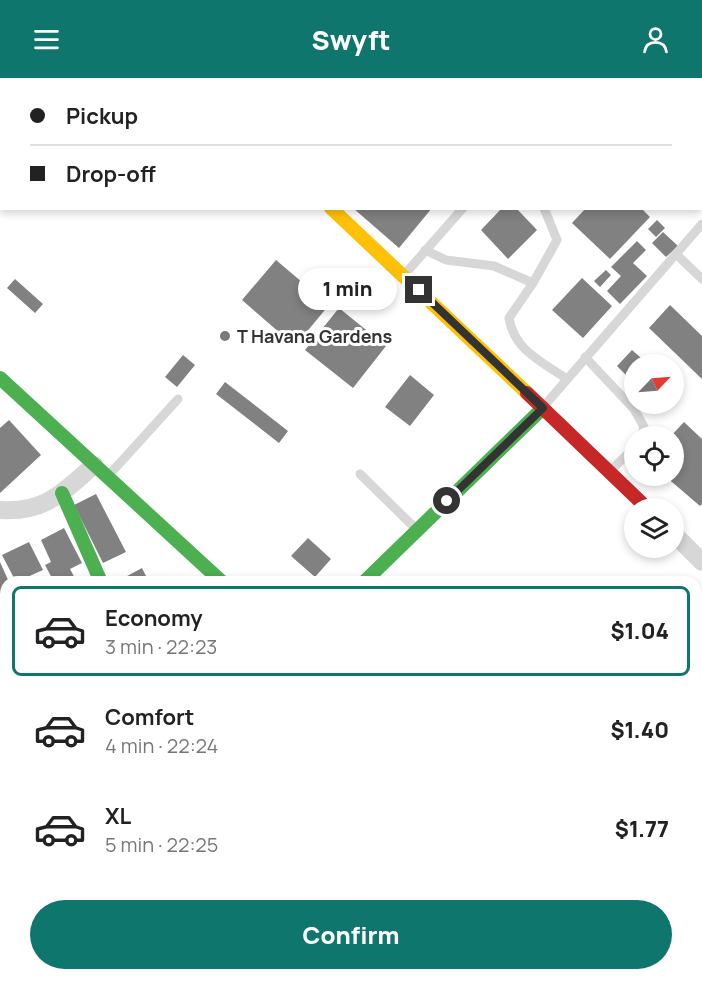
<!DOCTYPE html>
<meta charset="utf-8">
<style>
body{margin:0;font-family:Manrope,sans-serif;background:#f2f2f2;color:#222;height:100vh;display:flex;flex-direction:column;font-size:22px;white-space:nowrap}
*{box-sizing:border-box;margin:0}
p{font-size:20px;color:#767676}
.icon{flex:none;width:33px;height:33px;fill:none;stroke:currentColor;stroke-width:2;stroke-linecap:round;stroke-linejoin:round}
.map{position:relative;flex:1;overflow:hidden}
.details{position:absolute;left:0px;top:498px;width:702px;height:405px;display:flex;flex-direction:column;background:#fff;border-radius:18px 18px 0 0;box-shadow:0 3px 9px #0003}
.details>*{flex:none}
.guide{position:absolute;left:0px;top:0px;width:702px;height:132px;box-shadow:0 3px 9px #0003;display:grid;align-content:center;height:132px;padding:0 30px;background:#fff}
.needle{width:39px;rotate:65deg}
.controls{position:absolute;left:624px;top:276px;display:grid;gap:12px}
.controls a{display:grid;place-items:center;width:60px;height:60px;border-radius:50%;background:#fff;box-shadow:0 3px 9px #0003;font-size:30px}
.end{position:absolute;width:27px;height:27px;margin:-14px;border:8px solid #333;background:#fff;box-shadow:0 0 0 3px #fff}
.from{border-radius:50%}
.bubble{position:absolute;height:42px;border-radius:21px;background:#fff;box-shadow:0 3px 9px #0003;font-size:20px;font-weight:800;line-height:42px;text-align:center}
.guide b{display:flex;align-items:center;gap:21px;height:57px;font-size:22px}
.guide b+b{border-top:2px solid #e0e0e0}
.guide i{width:15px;height:15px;background:#222}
ul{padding:10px 0 0;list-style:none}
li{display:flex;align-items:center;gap:18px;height:90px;margin:0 12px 9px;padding:0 18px;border:3px solid transparent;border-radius:9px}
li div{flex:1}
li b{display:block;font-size:22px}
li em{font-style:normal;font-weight:800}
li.on{border-color:#0f766e}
li>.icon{width:54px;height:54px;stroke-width:1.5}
.button{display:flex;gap:12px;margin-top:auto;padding:12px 30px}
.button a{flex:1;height:69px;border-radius:36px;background:#0f766e;color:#fff;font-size:24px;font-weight:800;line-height:69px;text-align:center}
header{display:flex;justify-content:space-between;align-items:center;height:78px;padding:0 30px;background:#0f766e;color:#fff;font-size:27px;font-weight:800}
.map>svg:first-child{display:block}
.building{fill:#818181}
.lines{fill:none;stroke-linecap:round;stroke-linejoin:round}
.lane{stroke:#d7d7d7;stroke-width:9}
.street{stroke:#d7d7d7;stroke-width:18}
.fast{stroke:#4caf50;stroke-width:14}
.slow{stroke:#ffc107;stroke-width:14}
.jam{stroke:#c62828;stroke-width:14}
.route{stroke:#333;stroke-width:8}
.poi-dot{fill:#7a7a7a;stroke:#fff;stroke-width:2}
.labels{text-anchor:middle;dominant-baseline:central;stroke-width:6;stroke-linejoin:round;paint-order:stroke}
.poi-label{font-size:18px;font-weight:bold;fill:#333;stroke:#fff;text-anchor:start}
</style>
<header><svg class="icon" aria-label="menu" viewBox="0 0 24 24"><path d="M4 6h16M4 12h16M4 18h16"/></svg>Swyft<svg class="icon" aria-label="person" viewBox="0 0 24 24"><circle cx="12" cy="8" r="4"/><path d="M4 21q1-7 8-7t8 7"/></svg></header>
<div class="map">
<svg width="702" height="903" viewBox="0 0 702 903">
<rect width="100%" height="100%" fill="#fff"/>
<path class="building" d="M353,130H432L399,170Z
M502,130H516L537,152L508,181L481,152Z
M586,130H641L650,139L610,181L572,145Z
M657,142L665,150L656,159L648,151Z
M663,154L678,168L666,179L652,165Z
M637,163L646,172L633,185L647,198L620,226L607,213L621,198L611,189Z
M276,182L329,227L295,268L242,222Z
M606,192L611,197L600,209L594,203Z
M582,200L612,228L583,260L552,232Z
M15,201L43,226L35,235L7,210Z
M670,227L702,258V301L649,250Z
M339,230L386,268L353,310L305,272Z
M632,272L648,286H634V300L632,303L617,288Z
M183,277L195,287L177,309L165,299Z
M410,297L434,317L410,348L385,329Z
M225,304L288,353L279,365L216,316Z
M9,342L41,377L0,415V350Z
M684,344L702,361V426L700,428L665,398H674V358H671Z
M96,416L126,474L103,485L74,427Z
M64,450L82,485L70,491L77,504H54L45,487L51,484L41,462Z
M308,460L331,481L315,499L291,478Z
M29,464L43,492L16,504L2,477Z
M0,484L9,504H6V605L0,608Z
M142,490L149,504H116Z
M6,615V656L0,644V618Z
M0,682L6,695V719L0,721Z
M696,722L702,728V814L696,808Z
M6,727V794L4,795L0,787V730Z
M6,839V858L0,846V842Z
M6,872V897H21L24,903H1L0,874Z
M700,885L702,887V903H687L685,901L689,897H696V890Z
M28,897H47L35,903H30Z
M69,897H82L85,903H55Z
M136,897H198L201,903H174L171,897L158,903H139Z
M209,897H250V899L272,897L274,903H232L230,900L224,903H211Z"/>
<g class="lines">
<path class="lane" d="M568,0L570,2
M581,2L583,0
M544,130L557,162L533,205L509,240C514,272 542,284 567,301
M425,172L446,182L494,188L533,205
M676,176L702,201
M405,196L463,130
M585,279L634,331L644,349L642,358
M544,328L702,146
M610,393L634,370
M360,396L415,450
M109,397L178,321
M696,659L702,665
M696,860L702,864"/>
<path class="street" d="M177,0L179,2
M0,432C45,435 63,414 94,387
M674,456L702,484
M0,663L6,676
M0,830L6,827
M106,897L108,903
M281,897L283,903
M370,897L373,903
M632,897L639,903
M411,903L418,897"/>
<path class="fast" d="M0,300L222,504
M62,415L101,504
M364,504L543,330"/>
<path class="slow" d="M331,130L527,315"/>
<path class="jam" d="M527,315L647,430"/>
</g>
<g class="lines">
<path class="route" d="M419,212L543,330L447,423"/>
</g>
<circle class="poi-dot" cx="225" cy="258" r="6"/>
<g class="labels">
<g class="poi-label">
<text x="237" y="258">T Havana Gardens</text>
</g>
</g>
</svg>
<div class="controls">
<a><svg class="needle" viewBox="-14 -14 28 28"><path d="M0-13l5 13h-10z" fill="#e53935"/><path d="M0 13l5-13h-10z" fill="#767676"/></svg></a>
<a><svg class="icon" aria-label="locate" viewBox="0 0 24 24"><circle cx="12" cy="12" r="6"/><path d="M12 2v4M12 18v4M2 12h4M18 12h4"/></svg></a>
<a><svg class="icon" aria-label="layers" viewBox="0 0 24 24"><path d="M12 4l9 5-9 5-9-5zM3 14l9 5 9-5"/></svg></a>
</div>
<i class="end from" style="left:447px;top:423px"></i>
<i class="end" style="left:419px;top:212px"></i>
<div class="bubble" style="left:298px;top:190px;width:99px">1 min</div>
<div class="guide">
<b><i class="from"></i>Pickup</b>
<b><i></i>Drop-off</b>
</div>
<section class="details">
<ul>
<li class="on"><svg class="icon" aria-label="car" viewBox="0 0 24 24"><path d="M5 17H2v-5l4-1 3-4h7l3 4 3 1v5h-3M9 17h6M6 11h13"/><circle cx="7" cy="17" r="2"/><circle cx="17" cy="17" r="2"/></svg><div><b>Economy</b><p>3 min · 22:23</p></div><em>$1.04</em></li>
<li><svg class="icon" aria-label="car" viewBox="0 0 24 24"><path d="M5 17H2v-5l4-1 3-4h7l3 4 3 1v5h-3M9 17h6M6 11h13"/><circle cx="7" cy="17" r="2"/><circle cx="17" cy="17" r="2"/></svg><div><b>Comfort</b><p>4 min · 22:24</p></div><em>$1.40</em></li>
<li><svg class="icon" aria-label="car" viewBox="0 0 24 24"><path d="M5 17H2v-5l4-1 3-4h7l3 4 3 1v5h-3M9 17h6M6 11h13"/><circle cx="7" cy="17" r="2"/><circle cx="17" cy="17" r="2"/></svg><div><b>XL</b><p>5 min · 22:25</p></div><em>$1.77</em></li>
</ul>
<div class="button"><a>Confirm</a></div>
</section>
</div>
